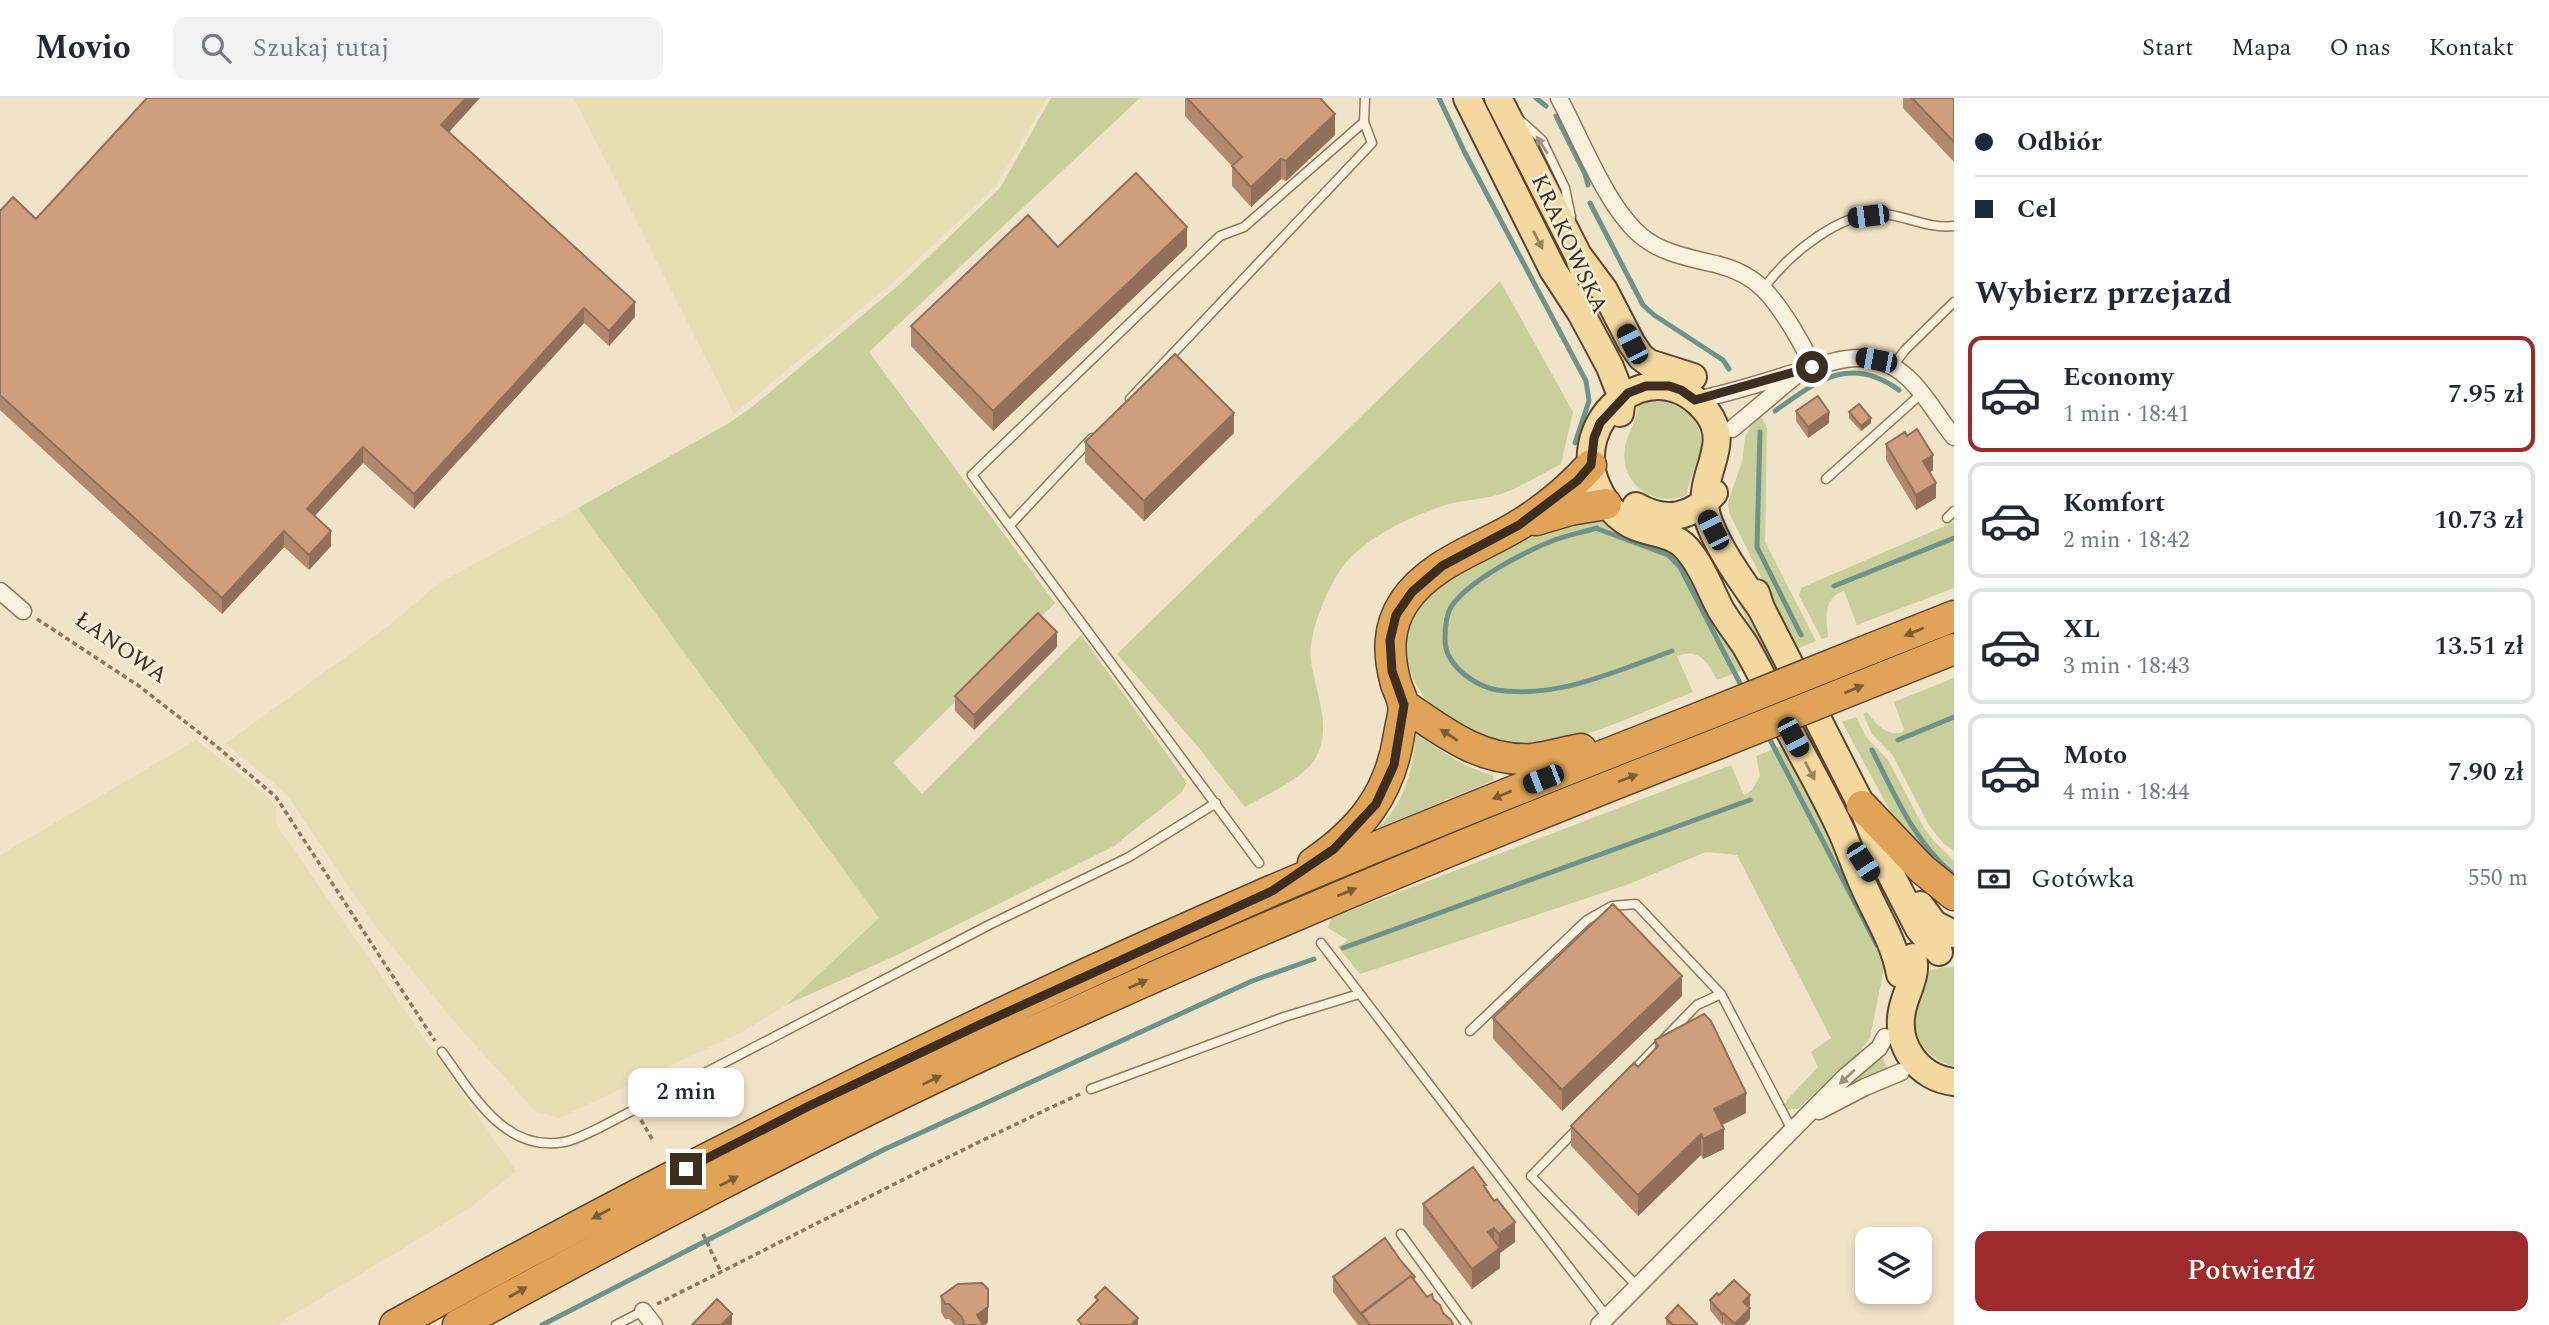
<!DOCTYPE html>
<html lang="pl">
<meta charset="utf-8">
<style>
body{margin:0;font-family:Spectral,serif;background:#f2f2f3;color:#1f2937;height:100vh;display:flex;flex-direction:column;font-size:26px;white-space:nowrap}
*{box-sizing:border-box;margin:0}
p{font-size:23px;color:#747a83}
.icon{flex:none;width:38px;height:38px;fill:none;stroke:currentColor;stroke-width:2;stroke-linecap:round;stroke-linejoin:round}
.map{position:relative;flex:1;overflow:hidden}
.panel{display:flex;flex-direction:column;background:#fff;width:595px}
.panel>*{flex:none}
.guide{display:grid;align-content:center;height:154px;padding:0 21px;background:#fff}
.tools{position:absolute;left:1855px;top:1129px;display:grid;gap:14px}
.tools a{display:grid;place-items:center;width:77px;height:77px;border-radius:14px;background:#fff;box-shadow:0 4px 10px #0003;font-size:35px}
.end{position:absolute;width:32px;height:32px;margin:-16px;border:9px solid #3d2e20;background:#fff;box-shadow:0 0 0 4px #fff}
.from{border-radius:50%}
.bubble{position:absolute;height:49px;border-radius:14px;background:#fff;box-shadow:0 4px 10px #0003;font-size:23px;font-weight:600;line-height:49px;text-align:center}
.car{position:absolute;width:21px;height:42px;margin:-21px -10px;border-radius:9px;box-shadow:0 0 5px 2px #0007;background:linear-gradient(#222 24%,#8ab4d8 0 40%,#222 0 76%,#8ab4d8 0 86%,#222 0)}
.guide b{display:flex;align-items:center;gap:24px;height:66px;font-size:26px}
.guide b+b{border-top:2px solid #e0e1e3}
.guide i{width:18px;height:18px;background:#1f2937}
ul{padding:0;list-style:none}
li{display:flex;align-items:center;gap:21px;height:116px;margin:0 14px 10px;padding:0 7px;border:4px solid #e0e1e3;border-radius:14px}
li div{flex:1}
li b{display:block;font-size:26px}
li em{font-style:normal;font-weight:600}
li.selected{border-color:#9e2a2b}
li>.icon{width:63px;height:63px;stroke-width:1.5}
h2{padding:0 21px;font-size:32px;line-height:84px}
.pay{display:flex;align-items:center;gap:18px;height:77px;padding:0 21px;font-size:26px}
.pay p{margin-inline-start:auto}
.cta{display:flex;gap:14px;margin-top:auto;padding:14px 21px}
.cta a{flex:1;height:80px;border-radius:14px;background:#9e2a2b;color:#fff;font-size:28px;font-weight:600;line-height:80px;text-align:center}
header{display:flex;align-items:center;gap:42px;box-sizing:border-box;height:98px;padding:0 35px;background:#fff;border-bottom:2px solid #e0e1e3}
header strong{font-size:33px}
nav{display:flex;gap:38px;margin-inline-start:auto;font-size:24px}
.search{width:490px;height:63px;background:#f2f2f3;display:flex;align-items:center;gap:18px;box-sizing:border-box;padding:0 24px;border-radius:14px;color:#747a83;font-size:26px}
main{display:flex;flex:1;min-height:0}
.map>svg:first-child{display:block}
.farmland{fill:#e6deb5}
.green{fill:#c9cf9b}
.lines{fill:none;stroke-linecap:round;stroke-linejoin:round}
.stream{stroke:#6f938a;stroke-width:5}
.lane-casing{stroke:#8d765c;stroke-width:11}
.street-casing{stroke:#8d765c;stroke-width:19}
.primary-casing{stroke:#5b4430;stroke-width:30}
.highway-casing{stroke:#5b4430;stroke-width:33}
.path{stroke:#8d765c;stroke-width:3.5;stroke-dasharray:5 3.5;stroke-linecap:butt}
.lane{stroke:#faf1dc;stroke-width:8}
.street{stroke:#faf1dc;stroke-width:16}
.primary{stroke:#f3d9a0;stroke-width:26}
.highway{stroke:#e0a458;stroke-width:30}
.highway-bridge-casing{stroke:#5b4430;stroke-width:33;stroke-linecap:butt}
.highway-bridge{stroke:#e0a458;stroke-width:30}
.wall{fill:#b2896c}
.shaded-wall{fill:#916f58}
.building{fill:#cf9f7d;stroke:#916f58;stroke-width:2}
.oneway{fill:#9c907e}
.oneway2{fill:#988460}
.oneway3{fill:#7e5d36}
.route{stroke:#3d2e20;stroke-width:9}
.labels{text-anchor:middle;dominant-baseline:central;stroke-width:5;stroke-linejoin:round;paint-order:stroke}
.street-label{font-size:23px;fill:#3d2e20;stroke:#f7eed8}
</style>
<header>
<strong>Movio</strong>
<div class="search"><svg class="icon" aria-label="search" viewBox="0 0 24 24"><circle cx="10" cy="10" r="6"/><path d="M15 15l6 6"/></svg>Szukaj tutaj</div>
<nav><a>Start</a><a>Mapa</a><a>O nas</a><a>Kontakt</a></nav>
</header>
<main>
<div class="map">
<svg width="1954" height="1227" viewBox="0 0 1954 1227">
<rect width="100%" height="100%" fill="#f0e4c8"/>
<path class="farmland" d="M574,0H1047L996,88L895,183L734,316Z
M578,410L879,820L786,907L744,933L559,1020L535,1013L458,928L377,830L290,701L279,689L225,646L387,529L439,485Z
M196,642L259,691L276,707V726L516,1073L470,1110L276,1227H0V757Z"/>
<path class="green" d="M1051,0H1140L869,254L1055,505L893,665L922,696L1081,537L1187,684L1182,694L1114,748L897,857L786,907L879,820L578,410L729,325L752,309L900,186L1000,90Z
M1500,36L1504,38L1629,284H1624Z
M1500,183L1573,314L1561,366C1543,375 1524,387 1504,395C1485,402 1462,401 1442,408C1410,419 1374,436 1350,460C1330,480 1307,536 1311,563C1316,597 1333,629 1315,661C1304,680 1264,698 1245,709L1199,650L1117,556Z
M1651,302C1680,303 1707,322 1700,354C1697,369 1688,381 1687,397C1654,411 1619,386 1625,349C1627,336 1636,325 1638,308Z
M1761,318L1767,330L1765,444L1816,543L1797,551L1729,415L1728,404L1742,364L1745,339L1751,328Z
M1586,417L1599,420L1655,444L1690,466L1743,572L1717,582C1708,564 1699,550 1677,558L1693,594C1638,615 1566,653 1507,649C1498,649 1449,623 1440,617C1435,613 1430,606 1426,601C1415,587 1407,571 1406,553C1402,477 1530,440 1586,417Z
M1702,423L1921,848L1914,846L1697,425Z
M1954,424V490L1857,527L1844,493C1823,500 1826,520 1828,539L1822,541L1799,498L1801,490Z
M1954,580V753L1943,745L1929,727L1893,658L1872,636L1863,616L1867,614C1876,626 1885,637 1901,635L1904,632L1894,604Z
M1856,619L1867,640L1888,662L1924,730L1933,742L1954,763V789L1895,722L1842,624Z
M1416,633C1438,653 1465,670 1493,677L1494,682L1378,730C1405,705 1414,669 1416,633Z
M1784,647L1886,860L1870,940L1857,958L1798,1011H1788L1785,1007L1787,1002L1818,969L1811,954L1831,940L1737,757L1706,754L1629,786L1360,876L1338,849L1348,842L1328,830L1331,820L1731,667L1744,697L1752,692L1760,678L1756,658Z
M1954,869V968H1953C1930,962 1911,942 1916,916C1919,901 1927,889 1929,873L1938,870Z
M1882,958L1887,970L1853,989L1849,988L1850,984Z"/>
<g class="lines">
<path class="stream" d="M1439,0L1465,55L1586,283L1589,303L1575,345
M1536,0L1546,8
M1556,18L1585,76L1588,87
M1590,105L1643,207L1654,217L1723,262L1729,271
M1775,313C1817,283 1850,256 1899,292
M1760,334L1757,449L1801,537
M1597,430C1584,434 1567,437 1552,443C1524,454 1468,483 1451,509C1446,518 1445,530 1445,540C1445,547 1446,554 1450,560C1459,576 1480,589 1497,592C1558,601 1616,573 1672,553
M1598,431L1668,457L1680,469L1685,479L1744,593
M1834,488L1954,440
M1767,636L1877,847
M1898,642L1954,619
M1872,652C1895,697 1914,744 1954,777
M1343,850L1750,702
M542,1227L883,1052L1252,883L1314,861"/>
<g class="lane-casing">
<path id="lane" d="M1520,22L1542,42L1565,90L1571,119
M1764,190C1788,157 1841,112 1885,116C1908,119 1930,131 1954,128
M1892,269L1905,252L1954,204
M1130,301L1372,45L1364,24
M1826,381L1921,296
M1947,420L1954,413
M1010,427L1092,340
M1259,765L972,377L1220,138L1244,129L1364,24L1365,0
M1321,845L1607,1219
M1470,933L1587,822L1612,808L1636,806L1721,896L1792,1032
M442,954C472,995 504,1055 564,1044C576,1042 588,1035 599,1030L989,827L1129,759L1216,705
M1632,974L1697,907L1721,896
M1091,991L1284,919L1359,896
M1577,1031L1531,1078L1637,1188
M1401,1136L1467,1227
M616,1227L643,1213"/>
</g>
<g class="street-casing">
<path id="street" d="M1559,0C1581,41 1606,107 1640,137C1662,156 1691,160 1719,167C1758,177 1773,199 1793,231C1800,244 1808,255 1812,269
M1695,302C1727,296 1758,286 1790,276C1831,265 1869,245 1907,279C1926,296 1938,320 1954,339
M1732,331L1794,279
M0,493L23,513
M1819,1013L1865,989L1901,974
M643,1213L654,1227
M1599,1227L1846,978L1879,950L1885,939"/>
</g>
<g class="primary-casing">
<path id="primary" d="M1467,0L1553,172L1581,215L1610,269L1622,300L1620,315
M1498,0L1578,157L1584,174
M1578,157L1604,192L1632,246L1641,259L1649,265L1693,279
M1636,408C1666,425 1691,420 1714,395
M1756,495L1761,510L1862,708L1886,767L1919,831L1939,854
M1761,510C1743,485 1710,440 1705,409C1700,375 1732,346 1707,314C1654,248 1567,321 1597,388C1604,405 1618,422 1636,429C1657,437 1677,435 1691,456C1704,472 1711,494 1721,512C1728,524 1737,535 1745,547C1759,571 1771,597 1784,622C1802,658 1823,693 1840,730C1848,747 1854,766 1862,784C1875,815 1894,842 1900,876
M1920,807L1934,826L1954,836
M1913,859C1918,878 1905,895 1902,913C1895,948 1919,980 1954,984"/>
</g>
<g class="highway-casing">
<path id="highway" d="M1536,422L1570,412L1606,406
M1873,550L1954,518
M1884,579L1954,551
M1404,607C1443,634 1481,664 1532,661C1548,659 1565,654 1581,651
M1862,708L1922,771L1954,797
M1313,765C1361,732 1390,696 1399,637C1400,628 1405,615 1403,606C1402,599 1398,592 1396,586C1388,557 1387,530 1404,504C1430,465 1479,451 1517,428C1544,412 1570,390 1591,367
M395,1227C680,1069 972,923 1271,793C1416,731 1563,673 1711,615
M458,1227C628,1134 799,1043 974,961C1220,846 1470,742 1722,644"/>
</g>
<path class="path" d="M37,521L139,588L215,647L276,699L435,943
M641,1022L652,1041
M703,1136L721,1174
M657,1206C798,1136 937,1062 1080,996"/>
<use href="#lane" class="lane"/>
<use href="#street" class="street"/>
<use href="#primary" class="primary"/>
<use href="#highway" class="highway"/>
<g class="highway-bridge-casing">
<path id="highway-bridge" d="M1711,615L1873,550
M1722,644L1884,579"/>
</g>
<use href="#highway-bridge" class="highway-bridge"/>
</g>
<path class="wall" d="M1185,0H1320L1335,37L1286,83L1281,81L1251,109L1232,88V68L1185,18Z
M1903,0H1954V64L1903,10Z
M449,34L635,219L609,248L584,225L414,411L363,365L315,418L331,448L309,472L284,449L222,516L0,312V113L36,121Z
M1058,149H1187L993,333L911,248V228Z
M1796,313L1829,325L1808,340L1796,323Z
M1849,314L1871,325L1861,333L1849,320Z
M1234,335L1144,423L1085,364V344Z
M1886,346L1933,372L1929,375L1936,400L1916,412L1886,362Z
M1057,549L974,632L955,613V598Z
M1682,898L1562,1013L1493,941V920Z
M1655,942L1746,1015L1722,1027L1724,1051L1703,1061L1701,1057L1638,1118L1571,1048V1028L1638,969L1655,951Z
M1486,1092L1515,1144L1500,1155V1170L1472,1191L1423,1126V1106Z
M1333,1179L1415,1183L1427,1199L1433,1201L1453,1227H1358L1333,1194Z
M1719,1197L1750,1207L1749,1209L1750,1221L1744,1227H1725L1723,1225L1722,1227L1710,1212V1202Z
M941,1198L988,1224L985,1227H955L949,1221H945L941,1214Z
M1666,1220L1697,1227H1666Z"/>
<path class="shaded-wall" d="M466,0H480L441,43V27Z
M1335,16V37L1286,83V63Z
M1281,61V81L1251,109V89Z
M1187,129V149L993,333V313Z
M635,204V219L609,248V233Z
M584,210V225L414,411V396Z
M1829,314V325L1808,340V329Z
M1234,315V335L1144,423V403Z
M1871,320V325L1861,333V328Z
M363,349V365L307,426V411Z
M1933,357V372L1923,379V363Z
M1936,385V400L1916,412V397Z
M284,433V449L222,516V500Z
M331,433V448L309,472V457Z
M1057,534V549L974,632V617Z
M1682,878V898L1562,1013V992Z
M1746,995V1015L1714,1031V1011Z
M1724,1031V1051L1703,1061V1041Z
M1701,1036V1057L1638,1118V1097Z
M1515,1124V1144L1500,1155V1170L1472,1191V1171L1499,1151V1136Z
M1494,1130V1150L1488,1134Z
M1750,1197V1207L1743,1214V1204Z
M988,1209V1224L985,1227H977V1217Z
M1750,1210V1221L1744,1227H1735Z
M1723,1215V1225L1722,1227V1216Z
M732,1216V1226L731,1227H721Z
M1138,1220V1227H1131Z"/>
<path class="building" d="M147,0H466L441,27L635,204L609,233L584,210L414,396L363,349L307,411L331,433L309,457L284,433L222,500L0,297V113L13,99L36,121Z
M1187,0H1320L1335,16L1286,63L1281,61L1251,89L1232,68L1242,59Z
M1912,0H1954V44Z
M1136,75L1187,129L993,313L911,228L1028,117L1058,149Z
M1175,256L1234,315L1144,403L1085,344Z
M1818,298L1829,314L1808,329L1796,313Z
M1859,306L1871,320L1861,328L1849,314Z
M1917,331L1933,357L1923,363L1936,385L1916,397L1886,346L1905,334L1907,338Z
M1038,515L1057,534L974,617L955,598Z
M1613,806L1682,878L1562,992L1493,920Z
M1704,916L1711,923L1746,995L1714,1011L1724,1031L1703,1041L1701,1036L1638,1097L1571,1028L1634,965L1638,969L1658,948L1655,942Z
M1473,1069L1486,1087L1484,1088L1494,1103L1497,1101L1515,1124L1499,1136L1494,1130L1488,1134L1500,1150L1472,1171L1423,1106Z
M1385,1140L1401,1163L1415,1179L1413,1181L1411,1178L1361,1216L1333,1179Z
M1411,1178L1427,1199L1432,1196L1433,1201L1440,1207L1443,1215L1451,1222L1453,1227H1370L1361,1215Z
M1734,1182L1750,1197L1743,1204L1750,1210L1735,1226L1723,1215L1722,1216L1710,1202L1717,1195L1719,1197Z
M982,1185L988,1191V1209L977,1217L983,1227H963L964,1224L961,1218L949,1206H945L941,1198L958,1186Z
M1105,1189L1138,1220L1131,1227H1082L1078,1222L1098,1202L1095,1199Z
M717,1201L732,1216L721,1227H692Z
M1678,1207L1697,1226V1227H1673L1666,1220Z"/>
<defs><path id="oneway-solid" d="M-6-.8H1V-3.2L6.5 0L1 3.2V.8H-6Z" transform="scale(1.75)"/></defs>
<g class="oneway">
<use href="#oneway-solid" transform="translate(1542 47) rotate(-123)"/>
<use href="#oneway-solid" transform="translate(1847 979) rotate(137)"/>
</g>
<g class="oneway2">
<use href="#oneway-solid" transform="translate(1538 142) rotate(63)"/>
<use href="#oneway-solid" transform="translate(1810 673) rotate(62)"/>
</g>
<g class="oneway3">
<use href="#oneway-solid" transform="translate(1914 534) rotate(158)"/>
<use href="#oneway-solid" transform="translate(1854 591) rotate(-22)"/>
<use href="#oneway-solid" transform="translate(1449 637) rotate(-147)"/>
<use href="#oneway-solid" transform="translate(1628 680) rotate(-21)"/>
<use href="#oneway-solid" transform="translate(1502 697) rotate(157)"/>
<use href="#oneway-solid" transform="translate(1347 794) rotate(-22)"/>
<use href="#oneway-solid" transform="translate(1138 886) rotate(-24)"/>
<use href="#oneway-solid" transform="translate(932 982) rotate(-26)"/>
<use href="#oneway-solid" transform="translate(729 1083) rotate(-27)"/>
<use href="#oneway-solid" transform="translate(601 1116) rotate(152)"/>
<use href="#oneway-solid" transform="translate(518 1194) rotate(-29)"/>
</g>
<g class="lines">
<path class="route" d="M686,1071L809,1008L979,927L1272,793L1334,751L1376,706L1394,667L1404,607L1392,573L1390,542L1396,517L1412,494L1442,468L1519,427L1577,383L1591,367L1594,340L1600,325L1628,295L1646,288H1669L1681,292L1695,302L1812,269"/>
</g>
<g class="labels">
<g class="street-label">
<text transform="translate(1569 146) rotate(65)">KRAKOWSKA</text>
<text transform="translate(121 550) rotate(35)">ŁANOWA</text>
</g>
</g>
</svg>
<div class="tools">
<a><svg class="icon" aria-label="layers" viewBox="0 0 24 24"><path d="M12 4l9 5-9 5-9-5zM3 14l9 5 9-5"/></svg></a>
</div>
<i class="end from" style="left:1812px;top:269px"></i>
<i class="end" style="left:686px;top:1071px"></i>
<div class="bubble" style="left:628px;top:970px;width:116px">2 min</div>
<i class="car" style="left:1868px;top:118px;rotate:263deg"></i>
<i class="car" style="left:1632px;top:246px;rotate:333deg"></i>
<i class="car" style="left:1876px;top:262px;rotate:281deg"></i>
<i class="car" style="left:1713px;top:432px;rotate:333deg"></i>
<i class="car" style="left:1793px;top:639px;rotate:152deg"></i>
<i class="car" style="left:1543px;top:681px;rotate:249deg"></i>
<i class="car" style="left:1863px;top:764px;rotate:147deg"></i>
</div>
<section class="panel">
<div class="guide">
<b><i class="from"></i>Odbiór</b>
<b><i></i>Cel</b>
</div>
<h2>Wybierz przejazd</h2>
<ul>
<li class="selected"><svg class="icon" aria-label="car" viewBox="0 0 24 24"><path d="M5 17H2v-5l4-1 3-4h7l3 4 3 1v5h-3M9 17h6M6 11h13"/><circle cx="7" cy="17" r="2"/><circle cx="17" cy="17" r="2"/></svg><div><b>Economy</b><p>1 min · 18:41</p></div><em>7.95 zł</em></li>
<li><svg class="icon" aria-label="car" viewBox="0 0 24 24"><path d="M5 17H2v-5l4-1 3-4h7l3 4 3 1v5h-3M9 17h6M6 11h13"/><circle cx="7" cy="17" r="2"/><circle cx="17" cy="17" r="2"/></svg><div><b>Komfort</b><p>2 min · 18:42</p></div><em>10.73 zł</em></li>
<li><svg class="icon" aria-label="car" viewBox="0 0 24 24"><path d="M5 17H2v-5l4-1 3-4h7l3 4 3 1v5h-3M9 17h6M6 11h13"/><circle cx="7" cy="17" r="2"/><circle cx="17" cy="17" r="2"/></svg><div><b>XL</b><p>3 min · 18:43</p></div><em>13.51 zł</em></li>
<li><svg class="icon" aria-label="car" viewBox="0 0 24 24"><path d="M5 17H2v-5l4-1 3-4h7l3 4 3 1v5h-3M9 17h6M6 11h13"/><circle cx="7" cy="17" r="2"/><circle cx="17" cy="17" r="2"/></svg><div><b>Moto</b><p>4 min · 18:44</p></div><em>7.90 zł</em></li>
</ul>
<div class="pay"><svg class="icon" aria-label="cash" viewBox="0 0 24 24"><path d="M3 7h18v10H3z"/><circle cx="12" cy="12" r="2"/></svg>Gotówka<p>550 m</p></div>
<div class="cta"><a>Potwierdź</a></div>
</section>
</main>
